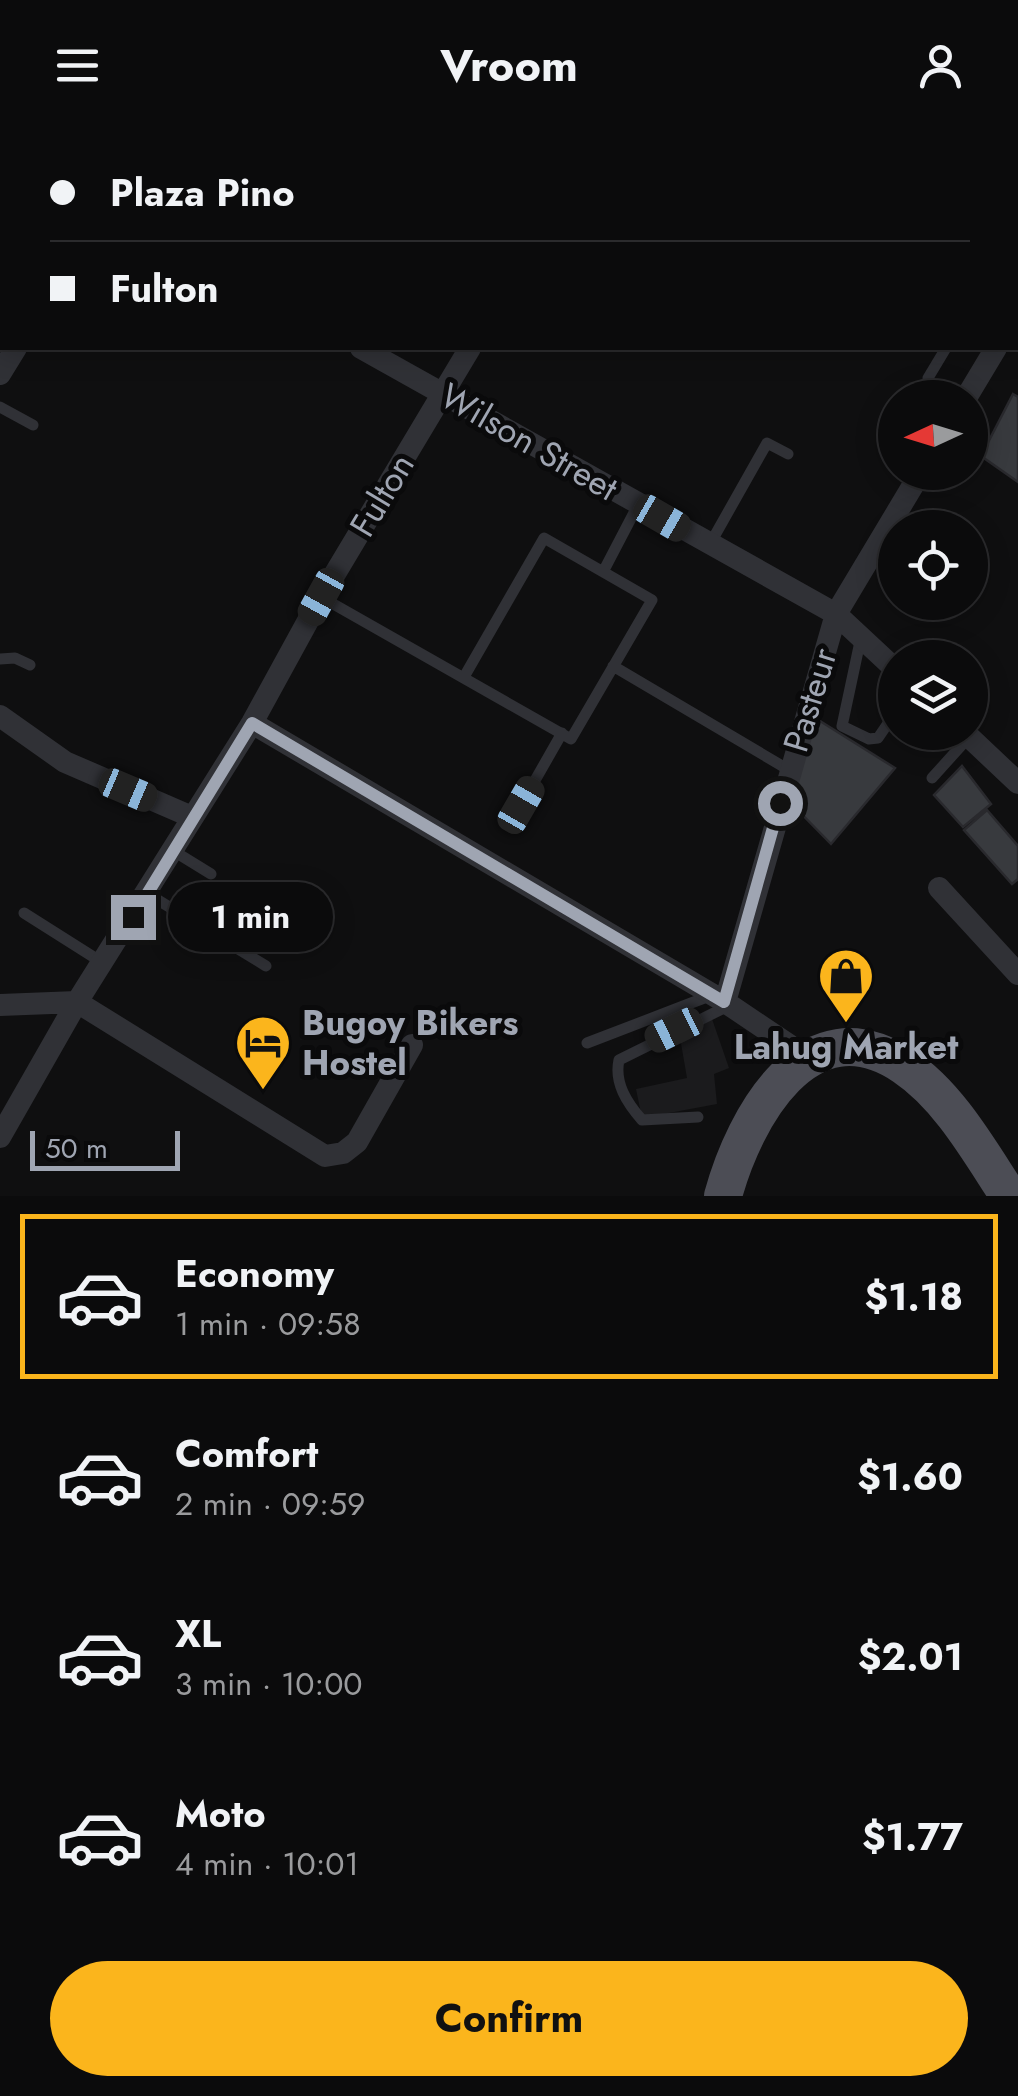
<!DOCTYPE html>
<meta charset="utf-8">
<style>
body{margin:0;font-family:Jost,sans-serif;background:#19191a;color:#f1f3f6;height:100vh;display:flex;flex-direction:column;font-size:38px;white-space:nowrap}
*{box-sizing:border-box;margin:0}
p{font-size:32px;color:#9a9b9d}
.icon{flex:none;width:55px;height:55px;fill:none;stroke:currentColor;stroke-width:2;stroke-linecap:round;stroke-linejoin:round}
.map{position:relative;height:1066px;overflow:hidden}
.details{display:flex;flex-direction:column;background:#0b0b0c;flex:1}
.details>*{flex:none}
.top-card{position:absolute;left:0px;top:0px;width:1020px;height:220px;box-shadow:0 5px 25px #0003,0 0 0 2px #2b2b2d;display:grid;align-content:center;height:220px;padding:0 50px;background:#0b0b0c}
.needle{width:65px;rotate:266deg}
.controls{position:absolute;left:878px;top:250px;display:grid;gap:20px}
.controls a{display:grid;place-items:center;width:110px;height:110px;border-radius:50%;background:#0b0b0c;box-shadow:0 5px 25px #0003,0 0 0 2px #2b2b2d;font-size:50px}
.scale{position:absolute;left:30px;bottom:25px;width:150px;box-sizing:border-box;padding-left:10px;border:5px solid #9fa5b2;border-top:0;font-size:28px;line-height:35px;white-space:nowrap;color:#9fa5b2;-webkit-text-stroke:8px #0a0a0b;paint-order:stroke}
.end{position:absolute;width:45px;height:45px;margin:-22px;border:12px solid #9fa5b2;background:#111;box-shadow:0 0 0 5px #111}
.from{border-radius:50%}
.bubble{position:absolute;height:70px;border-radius:35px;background:#0b0b0c;box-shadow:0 5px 25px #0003,0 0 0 2px #2b2b2d;font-size:32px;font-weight:700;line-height:70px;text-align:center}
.car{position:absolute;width:30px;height:60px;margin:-30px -15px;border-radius:12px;box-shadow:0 0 8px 2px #0007;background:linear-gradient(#222 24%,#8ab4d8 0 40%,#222 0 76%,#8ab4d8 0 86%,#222 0)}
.top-card b{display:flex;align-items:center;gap:35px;height:95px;font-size:38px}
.top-card b+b{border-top:2px solid #2b2b2d}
.top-card i{width:25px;height:25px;background:#f1f3f6}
ul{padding:18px 0 0;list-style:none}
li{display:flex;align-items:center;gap:30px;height:165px;margin:0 20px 15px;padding:0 30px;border:5px solid transparent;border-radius:0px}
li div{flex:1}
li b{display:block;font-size:38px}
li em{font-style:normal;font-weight:700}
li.on{border-color:#fbb51c}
li>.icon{width:90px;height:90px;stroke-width:1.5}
.primary-button{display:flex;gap:20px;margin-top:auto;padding:20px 50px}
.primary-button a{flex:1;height:115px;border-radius:60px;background:#fbb51c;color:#111;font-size:40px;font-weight:700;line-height:115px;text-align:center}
header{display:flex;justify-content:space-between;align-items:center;height:130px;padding:0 50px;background:#0b0b0c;font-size:45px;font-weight:700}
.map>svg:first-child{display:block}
.built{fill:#1b1b1d}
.building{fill:#383a3e;stroke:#29292d;stroke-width:2.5}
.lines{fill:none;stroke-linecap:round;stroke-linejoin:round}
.service{stroke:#303136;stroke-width:11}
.minor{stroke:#303136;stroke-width:22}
.primary{stroke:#4c4d55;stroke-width:38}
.route{stroke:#9fa5b2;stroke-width:12}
.labels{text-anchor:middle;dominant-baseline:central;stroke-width:10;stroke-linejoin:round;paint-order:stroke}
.street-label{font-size:35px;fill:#9fa5b2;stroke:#0a0a0b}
.poi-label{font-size:35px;font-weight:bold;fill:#9fa5b2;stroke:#0a0a0b;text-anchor:start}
</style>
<header><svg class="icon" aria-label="menu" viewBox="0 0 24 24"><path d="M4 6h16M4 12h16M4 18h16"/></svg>Vroom<svg class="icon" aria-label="person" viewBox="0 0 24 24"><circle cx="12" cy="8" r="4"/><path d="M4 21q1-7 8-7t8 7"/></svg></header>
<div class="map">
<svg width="1018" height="1066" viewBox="0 0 1018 1066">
<rect width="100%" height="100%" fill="#0f0f10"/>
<path class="built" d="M711,886L729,938L714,944L717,974L642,988L636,959L687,948L678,896Z"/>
<path class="building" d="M1013,264L1018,267V352L981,326Z
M812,586L895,638L831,714L785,667Z
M962,636L991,674L963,697L934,665Z
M987,680L1018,716V749L1012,754L964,700Z"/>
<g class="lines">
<path class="service" d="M815,0L816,2
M928,248L946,218
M0,277L33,295
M892,299L895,302
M710,414L767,313L788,324
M603,442L638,375
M321,467L571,609L652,470L544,408L464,547
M861,507L842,596L869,609L878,608L895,583
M0,529L15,528L30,535
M613,536L789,640
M932,648L969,607
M521,675L562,603
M172,720L211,744
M148,764L266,836
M24,783L103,833
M587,913L712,865
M698,987L642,990C627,973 614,953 619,930L728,876"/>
<path class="minor" d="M7,0L11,2
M641,0L645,2
M143,2L144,0
M597,2L599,0
M361,218L836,484L895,539
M0,244L16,218
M966,268L996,218
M0,586L65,632L192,687
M252,593L725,872L789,915L801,934
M964,602L1018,653
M939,758L1018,844
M725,872L836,484L921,342
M0,875L77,872L325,1026L343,1023L357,1012L412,915
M0,1007L77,872L252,593L321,467L470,218"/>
<path class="primary" d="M723,1066C744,988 808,871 904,936C949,966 980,1022 1009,1066"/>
</g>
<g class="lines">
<path class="route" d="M133,787L252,593L724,872L780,673"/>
</g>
<defs>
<g id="shop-pin" transform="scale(2.875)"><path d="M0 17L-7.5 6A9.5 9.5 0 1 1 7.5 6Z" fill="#fbb51c" stroke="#0a0a0b"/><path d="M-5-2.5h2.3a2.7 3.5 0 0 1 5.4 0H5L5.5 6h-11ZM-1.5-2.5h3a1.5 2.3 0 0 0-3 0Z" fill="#111"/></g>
<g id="hotel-pin" transform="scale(2.875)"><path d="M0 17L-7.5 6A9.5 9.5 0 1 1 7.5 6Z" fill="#fbb51c" stroke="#0a0a0b"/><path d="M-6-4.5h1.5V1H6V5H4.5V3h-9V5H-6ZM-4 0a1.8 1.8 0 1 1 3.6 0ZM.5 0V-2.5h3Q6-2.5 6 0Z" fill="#111"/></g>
</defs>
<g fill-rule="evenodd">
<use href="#shop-pin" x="846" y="846"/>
<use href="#hotel-pin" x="263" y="913"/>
</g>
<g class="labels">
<g class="street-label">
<text transform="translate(529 312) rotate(30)">Wilson Street</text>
<text transform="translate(382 365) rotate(-59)">Fulton</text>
<text transform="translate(810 570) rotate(-73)">Pasteur</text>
</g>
<g class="poi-label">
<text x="302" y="893">Bugoy Bikers<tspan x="302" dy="40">Hostel</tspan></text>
<text x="846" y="917" text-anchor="middle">Lahug Market</text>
</g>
</g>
</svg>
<div class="controls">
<a><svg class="needle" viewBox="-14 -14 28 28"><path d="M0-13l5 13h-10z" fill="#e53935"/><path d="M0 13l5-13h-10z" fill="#9a9b9d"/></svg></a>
<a><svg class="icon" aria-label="locate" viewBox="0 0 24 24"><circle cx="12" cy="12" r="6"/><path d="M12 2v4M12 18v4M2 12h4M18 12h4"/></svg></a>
<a><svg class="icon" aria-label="layers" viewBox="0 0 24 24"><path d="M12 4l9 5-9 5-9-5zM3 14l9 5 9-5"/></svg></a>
</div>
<div class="scale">50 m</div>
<i class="end from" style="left:780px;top:673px"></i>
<i class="end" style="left:133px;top:787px"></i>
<div class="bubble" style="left:168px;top:752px;width:165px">1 min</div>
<i class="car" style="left:662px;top:388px;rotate:120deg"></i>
<i class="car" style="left:321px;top:467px;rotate:209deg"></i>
<i class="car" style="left:128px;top:660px;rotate:113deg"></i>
<i class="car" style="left:521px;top:675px;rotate:30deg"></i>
<i class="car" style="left:674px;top:900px;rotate:244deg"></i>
<div class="top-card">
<b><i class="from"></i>Plaza Pino</b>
<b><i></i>Fulton</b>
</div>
</div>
<section class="details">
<ul>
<li class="on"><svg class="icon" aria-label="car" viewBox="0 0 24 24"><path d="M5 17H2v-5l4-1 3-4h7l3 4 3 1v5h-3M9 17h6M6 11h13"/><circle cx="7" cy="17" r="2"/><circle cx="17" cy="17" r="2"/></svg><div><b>Economy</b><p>1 min · 09:58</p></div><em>$1.18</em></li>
<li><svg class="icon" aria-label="car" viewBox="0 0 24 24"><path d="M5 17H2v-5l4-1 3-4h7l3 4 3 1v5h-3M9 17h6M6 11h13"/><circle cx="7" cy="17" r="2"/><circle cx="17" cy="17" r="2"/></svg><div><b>Comfort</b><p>2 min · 09:59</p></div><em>$1.60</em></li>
<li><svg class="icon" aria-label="car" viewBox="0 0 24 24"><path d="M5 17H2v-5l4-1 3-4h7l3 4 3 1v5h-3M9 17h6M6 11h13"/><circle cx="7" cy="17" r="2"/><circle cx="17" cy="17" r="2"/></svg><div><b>XL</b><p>3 min · 10:00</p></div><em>$2.01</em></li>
<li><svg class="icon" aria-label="car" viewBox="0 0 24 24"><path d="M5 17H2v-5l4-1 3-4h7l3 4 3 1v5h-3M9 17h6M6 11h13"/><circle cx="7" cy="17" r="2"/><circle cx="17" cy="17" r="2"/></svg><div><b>Moto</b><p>4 min · 10:01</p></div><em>$1.77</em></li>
</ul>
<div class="primary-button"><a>Confirm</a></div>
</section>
